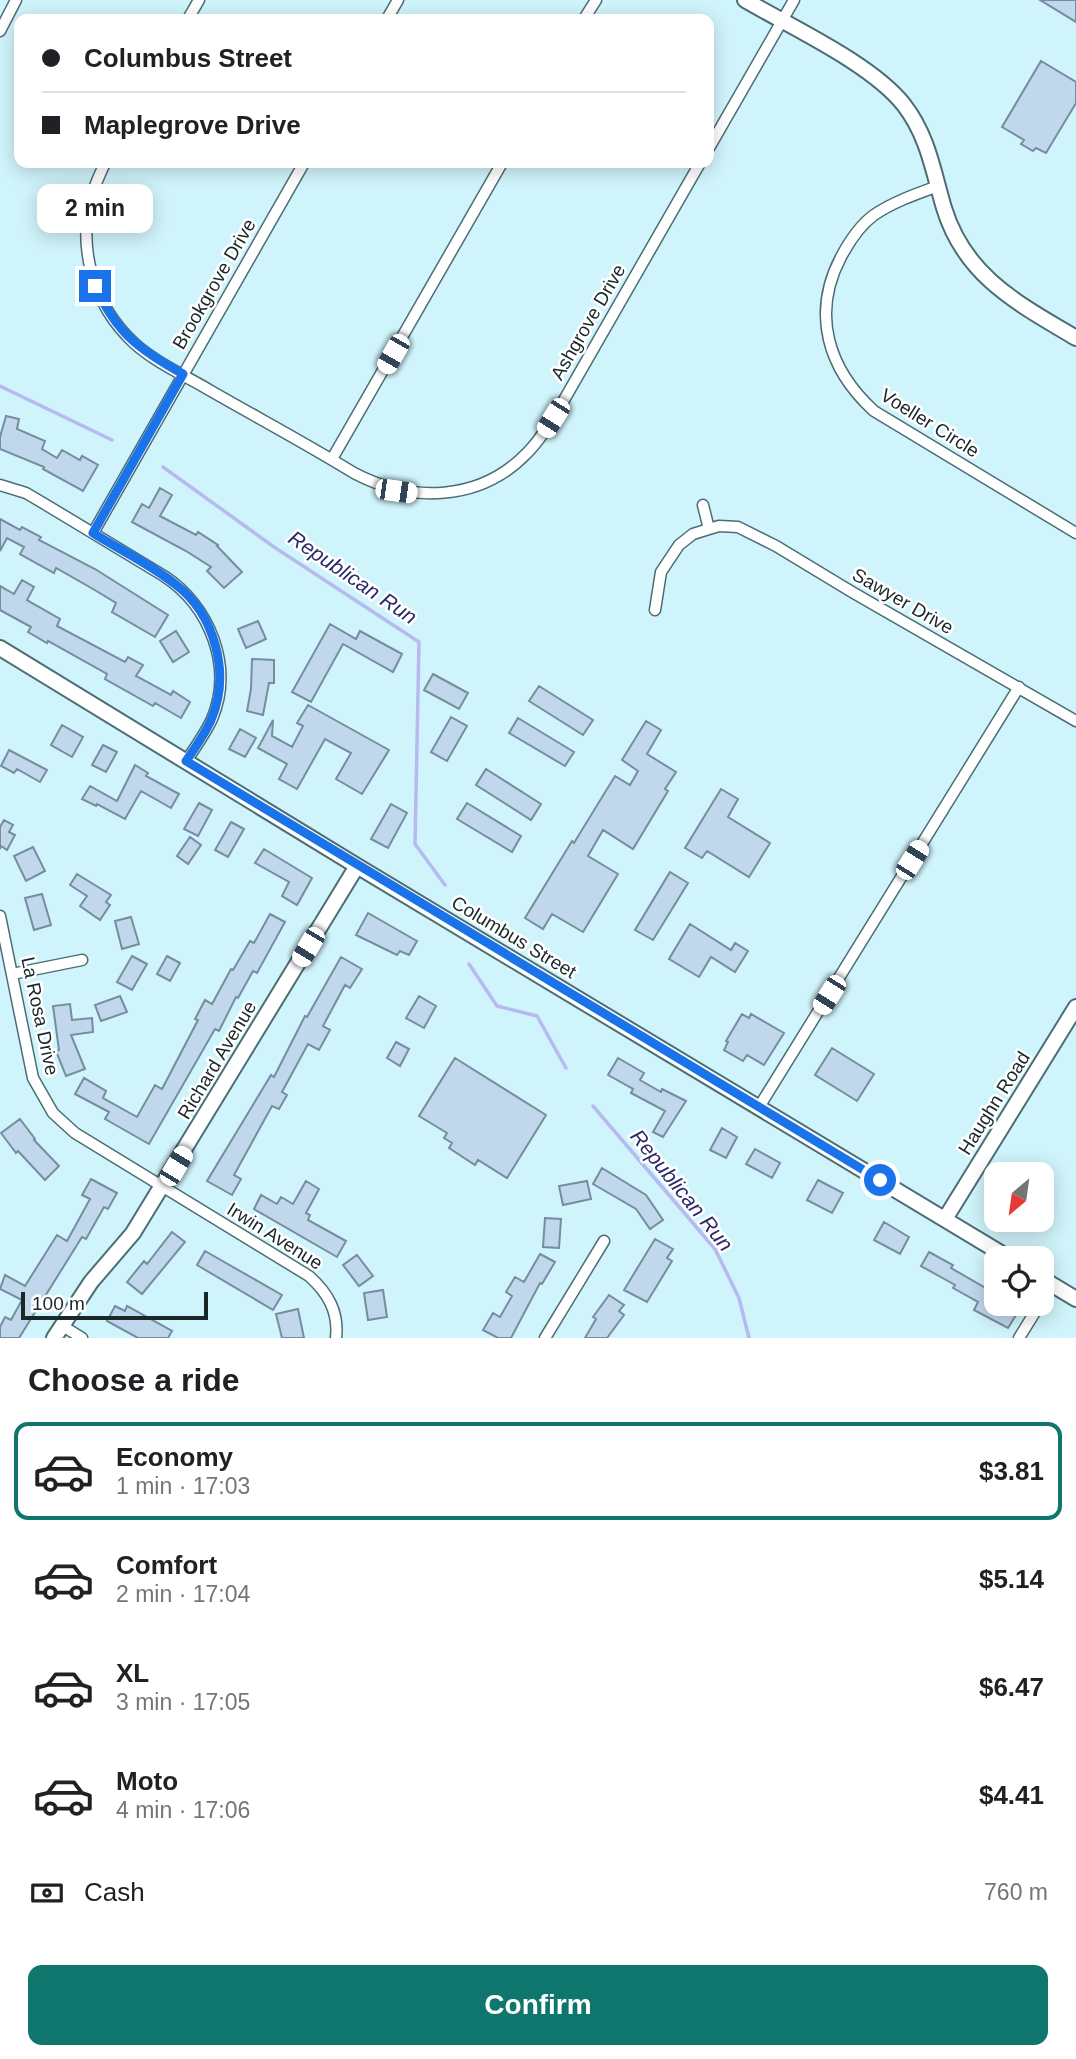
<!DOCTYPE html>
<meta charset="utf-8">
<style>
body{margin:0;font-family:Arial,sans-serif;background:#f2f2f2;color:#202124;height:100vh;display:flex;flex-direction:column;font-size:26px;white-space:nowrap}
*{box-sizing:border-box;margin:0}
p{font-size:23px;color:#757577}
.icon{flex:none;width:38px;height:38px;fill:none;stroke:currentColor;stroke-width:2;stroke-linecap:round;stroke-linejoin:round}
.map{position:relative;height:1338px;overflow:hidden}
.details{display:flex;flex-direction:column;background:#fff;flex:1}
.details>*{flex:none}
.guide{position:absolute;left:14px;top:14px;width:700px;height:154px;border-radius:14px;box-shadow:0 4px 18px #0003;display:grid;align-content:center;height:154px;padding:0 28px;background:#fff}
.needle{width:46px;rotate:209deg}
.fabs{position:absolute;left:984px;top:1162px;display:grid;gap:14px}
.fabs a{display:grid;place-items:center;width:70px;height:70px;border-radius:14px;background:#fff;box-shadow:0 4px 18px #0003;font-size:35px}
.scale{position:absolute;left:21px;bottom:18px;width:187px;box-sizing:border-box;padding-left:7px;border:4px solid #192729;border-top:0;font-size:19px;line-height:24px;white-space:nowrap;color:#192729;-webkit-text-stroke:5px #fff;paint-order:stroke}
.end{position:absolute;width:32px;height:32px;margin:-16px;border:9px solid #1a73e8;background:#fff;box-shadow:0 0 0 4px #fff}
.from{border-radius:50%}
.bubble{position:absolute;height:49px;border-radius:14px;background:#fff;box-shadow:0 4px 18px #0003;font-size:23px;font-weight:600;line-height:49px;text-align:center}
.car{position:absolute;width:21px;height:42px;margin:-21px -10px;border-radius:9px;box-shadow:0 0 5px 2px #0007;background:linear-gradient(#fff 24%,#345 0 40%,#fff 0 76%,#345 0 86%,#fff 0)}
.guide b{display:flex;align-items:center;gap:24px;height:66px;font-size:26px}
.guide b+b{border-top:2px solid #e0e0e0}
.guide i{width:18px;height:18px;background:#202124}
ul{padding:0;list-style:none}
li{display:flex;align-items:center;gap:21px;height:98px;margin:0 14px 10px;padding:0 14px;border:4px solid transparent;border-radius:14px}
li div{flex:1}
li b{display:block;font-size:26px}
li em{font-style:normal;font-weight:600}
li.selected{border-color:#0f766e}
li>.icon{width:63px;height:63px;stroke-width:1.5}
h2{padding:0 28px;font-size:32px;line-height:84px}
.pay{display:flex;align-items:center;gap:18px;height:77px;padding:0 28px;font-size:26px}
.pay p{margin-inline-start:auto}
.button{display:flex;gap:14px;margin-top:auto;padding:14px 28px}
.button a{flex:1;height:80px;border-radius:14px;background:#0f766e;color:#fff;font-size:28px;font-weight:600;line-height:80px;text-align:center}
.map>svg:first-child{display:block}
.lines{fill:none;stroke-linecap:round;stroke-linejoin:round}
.stream{stroke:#b6baf1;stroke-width:3.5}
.building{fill:#c0d7ec;stroke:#768c9f;stroke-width:2}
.street-casing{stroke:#4c6d73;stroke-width:13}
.secondary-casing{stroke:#4c6d73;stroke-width:18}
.street{stroke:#fff;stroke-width:10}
.secondary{stroke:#fff;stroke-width:14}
.route{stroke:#1a73e8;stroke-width:9}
.labels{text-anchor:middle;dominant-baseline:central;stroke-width:5;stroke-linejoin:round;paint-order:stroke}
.street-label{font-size:19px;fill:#192729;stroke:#fff}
.water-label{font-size:21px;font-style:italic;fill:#2d2a69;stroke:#fff}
</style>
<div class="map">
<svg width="1076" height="1338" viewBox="0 0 1076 1338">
<rect width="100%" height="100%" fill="#d0f4fb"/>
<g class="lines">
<path class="stream" d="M0,386L112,440
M163,467L274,547L419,642L415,844L445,885
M469,964L497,1006L537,1016L566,1068
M593,1106L715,1249L739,1298L749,1338"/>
</g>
<path class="building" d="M1040,0H1076V22Z
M1041,61L1076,82V103L1046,153L1036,148L1033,151L1021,144L1024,140L1002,127Z
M6,416L19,419L17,429L45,441L42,449L57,458L62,450L80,460L82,456L98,465L83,491L43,469L44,467L0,449V437Z
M160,488L172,495L160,516L196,535L198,532L218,545L217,546L242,572L224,588L207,571L211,567L186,551L132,522L142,504L149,508Z
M0,519L20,530L22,527L41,537L39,540L95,569L168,615L155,637L112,612L116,603L93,589L56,568L54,573L20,554L24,547L7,538L0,551Z
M22,580L34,587L27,600L60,619L57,626L125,662L128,657L143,665L136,676L171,695L173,691L190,702L181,718L155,703L153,706L105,679L107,674L48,641L47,643L28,632L31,627L0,610V586L14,594Z
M258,621L266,639L246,648L238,629Z
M330,624L356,639L360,631L402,654L393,672L343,644L311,702L292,692Z
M176,631L189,652L173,662L160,641Z
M252,659L274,660V683H269L263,715L247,711L251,689Z
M433,674L468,693L459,709L424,690Z
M539,686L593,720L583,735L529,701Z
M308,705L389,750L362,794L336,779L351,753L325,739L297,789L279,779L287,764L258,748L273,720L272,736L292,747L303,726L297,723Z
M451,717L467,726L447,761L431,752Z
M518,718L574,752L565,766L509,733Z
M646,721L661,730L647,754L676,772L665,789L668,791L633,849L603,830L588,856L618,874L583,932L552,914L543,929L525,918L572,841L574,843L615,776L630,785L638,771L622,760Z
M62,725L83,737L72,757L51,745Z
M240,729L256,738L245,757L229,749Z
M103,745L117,752L106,772L92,765Z
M9,750L47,770L40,782L17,769L14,773L1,766Z
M135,765L148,773L146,776L179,794L171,808L141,791L125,819L97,804L96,806L82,799L90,786L117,801Z
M486,769L541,804L531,820L476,785Z
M721,789L738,799L728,817L770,843L749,877L707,851L702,858L685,848Z
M199,803L212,810L198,836L184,829Z
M467,803L521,836L512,852L457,819Z
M391,804L407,813L388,848L371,839Z
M4,820L13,825L9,832L15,835L7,850L1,846L0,849V827Z
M231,822L244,829L228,857L215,850Z
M190,837L201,845L188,864L177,856Z
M33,847L45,871L26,881L14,856Z
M264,849L312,878L297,905L282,896L289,882L255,863Z
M670,872L688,883L653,940L635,930Z
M77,874L111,895L106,902L110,905L100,920L80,906L87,896L70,885Z
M42,894L51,925L34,930L25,898Z
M368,913L417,941L409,955L400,951L397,955L356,935Z
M270,914L285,922L257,973L253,971L238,998L236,997L219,1031L215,1029L149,1144L105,1119L109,1112L75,1094L84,1078L106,1091L103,1098L137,1117L155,1085L162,1089L198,1020L195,1019L205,1000L212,1004L231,969L233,970L250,941L254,943Z
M131,917L139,944L122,949L115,921Z
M690,924L731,950L735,943L748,951L735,972L711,957L699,977L669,959Z
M132,956L147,964L132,990L117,982Z
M167,956L180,963L170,981L157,974Z
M341,957L362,969L350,988L345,985L323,1026L330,1030L319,1050L308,1044L282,1092L287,1095L279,1109L272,1106L234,1175L241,1179L232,1195L207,1181L271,1075L274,1077L305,1016L307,1017Z
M120,996L127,1012L101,1021L95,1005Z
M419,996L436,1006L424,1028L406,1018Z
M70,1004L72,1020L92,1018L93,1032L71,1035L85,1069L66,1076L56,1051L59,1050L53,1006Z
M742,1014L749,1018L751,1014L784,1033L764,1065L747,1055L743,1061L724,1050L728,1042L726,1041Z
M396,1042L409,1049L400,1066L387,1058Z
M832,1048L874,1074L857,1101L815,1075Z
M455,1058L546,1115L507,1178L478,1160L475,1165L449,1148L452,1143L444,1138L447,1133L419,1116Z
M618,1058L644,1073L640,1080L661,1092L662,1089L686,1101L663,1137L653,1132L665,1111L631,1093L633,1089L608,1075Z
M20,1119L35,1139L34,1140L59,1166L45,1180L18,1151L16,1153L1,1133Z
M722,1128L737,1137L726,1158L710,1150Z
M755,1149L780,1163L772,1178L746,1164Z
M602,1168L646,1195L663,1220L650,1229L636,1209L593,1184Z
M91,1179L117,1193L108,1209L104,1207L86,1239L82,1237L19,1338H0V1327L5,1317L11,1320L22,1300L0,1289L5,1275L25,1286L57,1235L67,1241L90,1199L82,1195Z
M818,1180L843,1193L832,1213L807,1200Z
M306,1181L319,1189L306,1213L310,1215L308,1220L346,1241L337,1257L254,1209L261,1195L277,1204L281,1197L293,1204Z
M587,1181L591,1199L563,1205L559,1186Z
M545,1218L561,1219L559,1248L543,1247Z
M884,1222L909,1237L900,1254L874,1240Z
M172,1232L185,1242L142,1294L127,1282L144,1261L147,1264Z
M655,1239L673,1249L667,1258L672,1261L647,1302L624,1290Z
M205,1251L282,1295L273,1310L197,1265Z
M929,1252L953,1265L951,1268L996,1294V1304H1008L1005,1309L1016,1315L1008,1328L974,1310L978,1302L953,1288L955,1285L921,1266Z
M540,1254L555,1262L542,1284L540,1283L511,1338H498L483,1330L493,1313L500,1317L512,1296L506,1292L515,1277L524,1282Z
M357,1255L373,1276L359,1286L343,1265Z
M383,1290L387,1317L368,1320L364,1293Z
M609,1295L624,1305L619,1311L624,1315L607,1338H585L596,1319L593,1317Z
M115,1306L125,1311L127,1306L172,1331L168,1338H138L107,1321Z
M298,1309L304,1338H282L276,1314Z"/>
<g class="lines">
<g class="street-casing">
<path id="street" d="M188,19L199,0
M387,19L398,0
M584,19L596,0
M0,31L16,0
M709,148L794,0
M105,163C101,172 96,182 93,192C76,246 93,305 134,343C156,363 186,376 211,391C258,418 307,444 354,473C411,503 480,502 527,453C542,438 553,418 564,400L700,163
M938,186C916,194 893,202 874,215C860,225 849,242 841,257C811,314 828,369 874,411L1076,533
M332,459L502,163
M0,485L26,493L43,503L164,576C210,606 234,667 212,719C205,734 195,748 186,761
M703,505L709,529
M93,533L304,163
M655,610L661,572L679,545L693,534L709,529L719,526L738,527L776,546L852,592L1076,721
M0,916L33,1078L53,1113L75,1133L309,1276C328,1293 339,1312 336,1338
M12,974L82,960
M759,1107L1019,687
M61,1325L82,1338
M545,1338L604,1241
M1019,1338L1040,1304"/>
</g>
<g class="secondary-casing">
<path id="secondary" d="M745,0C791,27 872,64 904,105C928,136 933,171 944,208C965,277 1019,304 1076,338
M0,648L357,866L1009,1258
M945,1219L1076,1007
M1041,1278L1076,1299
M54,1338L91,1282L133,1233L357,866"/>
</g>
<use href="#street" class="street"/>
<use href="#secondary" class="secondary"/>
</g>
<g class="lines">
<path class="route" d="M95,286C117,333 138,349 183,374L93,533C120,550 150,564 175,584C215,614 231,674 211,720C205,734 195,748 186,761L880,1180"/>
</g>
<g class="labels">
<g class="street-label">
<text transform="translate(214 284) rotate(-60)">Brookgrove Drive</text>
<text transform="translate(588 322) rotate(-60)">Ashgrove Drive</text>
<text transform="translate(930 423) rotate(32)">Voeller Circle</text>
<text transform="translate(903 601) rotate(30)">Sawyer Drive</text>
<text transform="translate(514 937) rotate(31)">Columbus Street</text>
<text transform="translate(40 1016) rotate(78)">La Rosa Drive</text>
<text transform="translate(217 1060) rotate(-59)">Richard Avenue</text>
<text transform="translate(994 1103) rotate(-58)">Haughn Road</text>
<text transform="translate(275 1236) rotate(32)">Irwin Avenue</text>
</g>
<g class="water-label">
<text transform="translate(353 577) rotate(34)">Republican Run</text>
<text transform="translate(682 1190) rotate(51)">Republican Run</text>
</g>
</g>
</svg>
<div class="fabs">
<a><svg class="needle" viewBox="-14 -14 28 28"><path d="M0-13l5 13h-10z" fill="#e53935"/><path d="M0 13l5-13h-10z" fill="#757577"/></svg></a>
<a><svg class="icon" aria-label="locate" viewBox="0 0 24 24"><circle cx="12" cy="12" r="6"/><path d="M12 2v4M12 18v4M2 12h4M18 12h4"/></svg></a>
</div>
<div class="scale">100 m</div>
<i class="end from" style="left:880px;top:1180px"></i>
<i class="end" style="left:95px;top:286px"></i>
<div class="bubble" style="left:37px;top:184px;width:116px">2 min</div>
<i class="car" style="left:393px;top:354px;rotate:210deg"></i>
<i class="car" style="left:553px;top:418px;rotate:212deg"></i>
<i class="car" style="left:396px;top:491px;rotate:98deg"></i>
<i class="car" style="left:912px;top:860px;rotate:32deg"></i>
<i class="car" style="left:308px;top:947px;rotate:211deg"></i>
<i class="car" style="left:829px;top:995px;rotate:212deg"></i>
<i class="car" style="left:176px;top:1166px;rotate:31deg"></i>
<div class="guide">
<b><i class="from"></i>Columbus Street</b>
<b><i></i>Maplegrove Drive</b>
</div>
</div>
<section class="details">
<h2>Choose a ride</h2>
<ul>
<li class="selected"><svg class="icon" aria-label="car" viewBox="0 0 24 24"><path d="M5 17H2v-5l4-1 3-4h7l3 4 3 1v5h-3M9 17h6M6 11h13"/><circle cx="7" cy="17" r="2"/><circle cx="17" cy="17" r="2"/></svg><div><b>Economy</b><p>1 min · 17:03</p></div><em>$3.81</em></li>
<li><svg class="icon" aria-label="car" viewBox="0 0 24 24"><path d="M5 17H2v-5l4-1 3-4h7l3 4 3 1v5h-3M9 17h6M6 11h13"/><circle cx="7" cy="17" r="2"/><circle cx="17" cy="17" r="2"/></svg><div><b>Comfort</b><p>2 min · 17:04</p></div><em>$5.14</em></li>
<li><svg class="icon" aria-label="car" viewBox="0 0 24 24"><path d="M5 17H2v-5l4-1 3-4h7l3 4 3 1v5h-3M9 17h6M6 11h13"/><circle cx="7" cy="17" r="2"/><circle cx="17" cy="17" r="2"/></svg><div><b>XL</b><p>3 min · 17:05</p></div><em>$6.47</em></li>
<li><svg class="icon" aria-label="car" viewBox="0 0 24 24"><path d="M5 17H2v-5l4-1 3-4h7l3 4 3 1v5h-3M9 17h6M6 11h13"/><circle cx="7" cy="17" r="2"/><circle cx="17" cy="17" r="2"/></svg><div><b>Moto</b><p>4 min · 17:06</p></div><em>$4.41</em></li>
</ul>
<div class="pay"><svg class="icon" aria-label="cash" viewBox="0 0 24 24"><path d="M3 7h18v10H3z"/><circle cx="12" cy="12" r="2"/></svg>Cash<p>760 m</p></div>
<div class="button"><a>Confirm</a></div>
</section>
